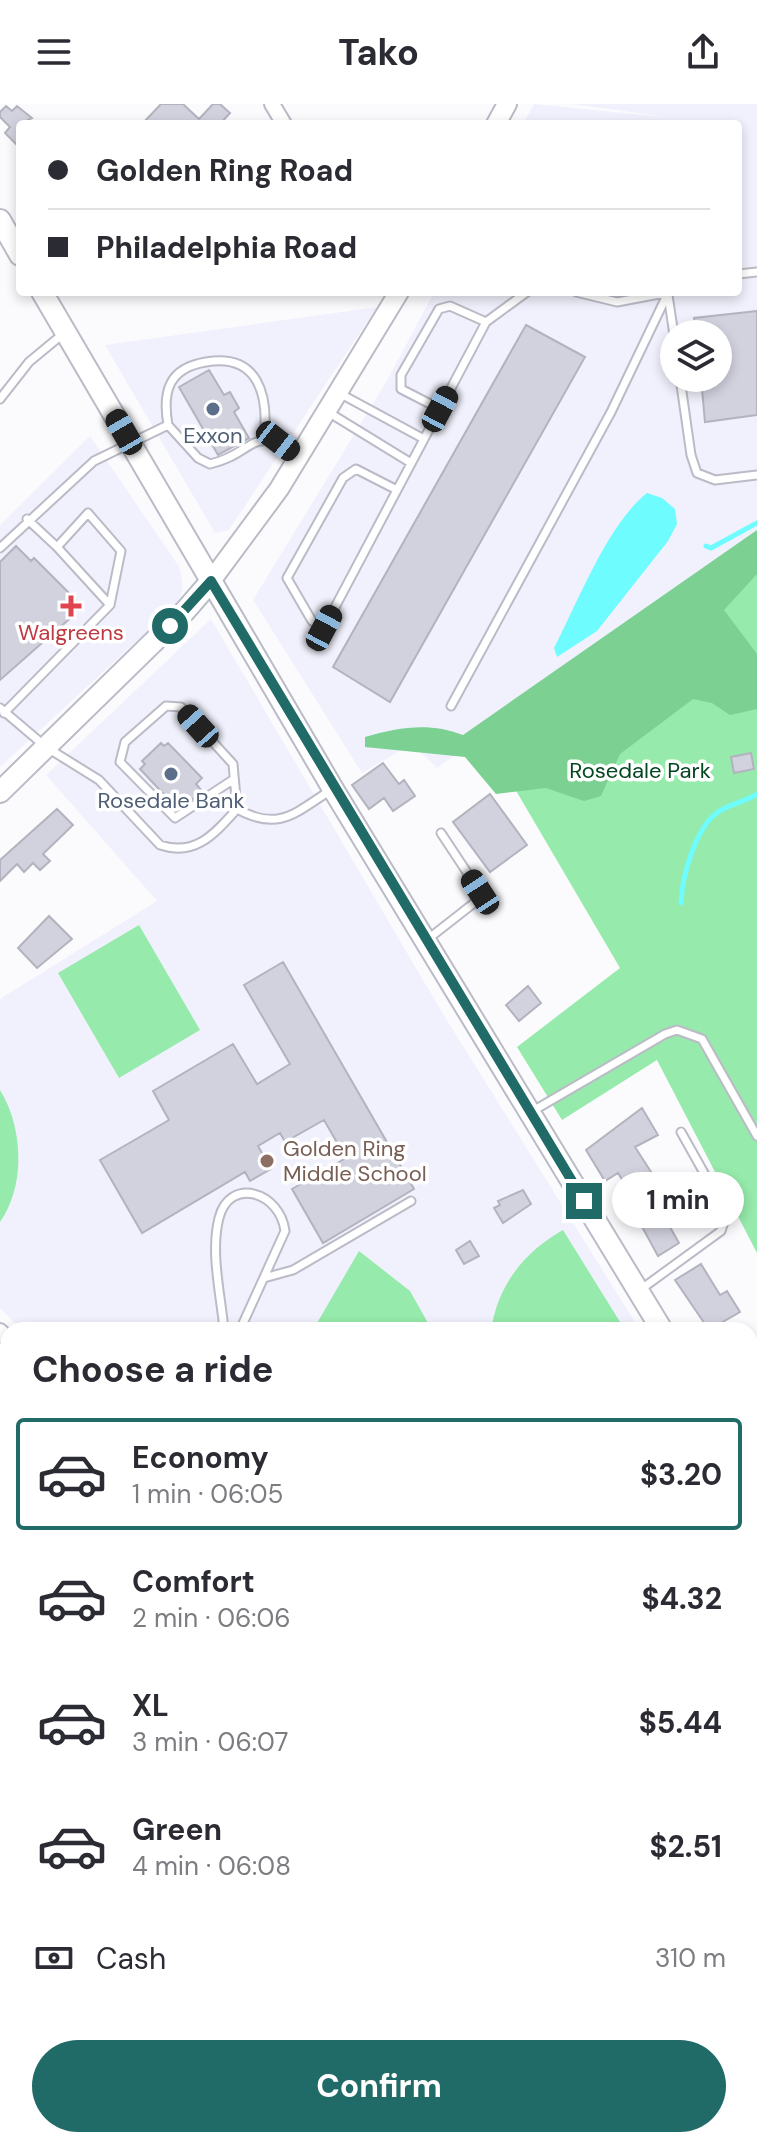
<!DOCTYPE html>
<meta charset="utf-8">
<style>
body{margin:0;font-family:"DM Sans",sans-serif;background:#f2f2f3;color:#2b2b33;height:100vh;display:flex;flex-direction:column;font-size:30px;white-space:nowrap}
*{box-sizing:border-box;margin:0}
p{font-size:26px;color:#7c7c81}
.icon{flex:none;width:44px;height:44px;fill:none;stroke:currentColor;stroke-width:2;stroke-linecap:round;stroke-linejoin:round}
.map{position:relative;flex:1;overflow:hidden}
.details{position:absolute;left:0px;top:1218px;width:758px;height:826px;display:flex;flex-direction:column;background:#fff;border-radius:24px 24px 0 0;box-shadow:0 4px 12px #0003}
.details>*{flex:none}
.hud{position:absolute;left:16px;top:16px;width:726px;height:176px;border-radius:8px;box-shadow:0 4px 12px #0003;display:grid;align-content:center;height:176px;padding:0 32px;background:#fff}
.buttons{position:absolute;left:660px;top:216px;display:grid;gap:16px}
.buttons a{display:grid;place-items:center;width:72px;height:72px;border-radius:50%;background:#fff;box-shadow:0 4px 12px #0003;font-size:40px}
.end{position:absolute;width:36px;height:36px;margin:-18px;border:10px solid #206b67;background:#fff;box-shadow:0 0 0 4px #fff}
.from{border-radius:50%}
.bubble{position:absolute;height:56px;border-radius:28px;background:#fff;box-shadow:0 4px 12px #0003;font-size:26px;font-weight:700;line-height:56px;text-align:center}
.car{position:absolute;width:24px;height:48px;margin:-24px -12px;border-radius:10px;box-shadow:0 0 6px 2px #0007;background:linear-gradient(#222 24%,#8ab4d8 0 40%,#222 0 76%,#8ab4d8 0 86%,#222 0)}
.hud b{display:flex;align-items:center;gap:28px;height:76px;font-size:30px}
.hud b+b{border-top:2px solid #e1e1e2}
.hud i{width:20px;height:20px;background:#2b2b33}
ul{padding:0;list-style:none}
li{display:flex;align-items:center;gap:24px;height:112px;margin:0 16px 12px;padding:0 16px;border:4px solid transparent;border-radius:8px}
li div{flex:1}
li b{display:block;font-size:30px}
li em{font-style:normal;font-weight:700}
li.on{border-color:#206b67}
li>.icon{width:72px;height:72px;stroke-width:1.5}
h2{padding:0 32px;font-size:36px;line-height:96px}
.pay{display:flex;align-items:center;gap:20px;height:88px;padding:0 32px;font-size:30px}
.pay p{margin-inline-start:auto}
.primary-button{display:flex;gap:16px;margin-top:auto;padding:16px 32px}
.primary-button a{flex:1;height:92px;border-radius:48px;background:#206b67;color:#fff;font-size:32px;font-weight:700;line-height:92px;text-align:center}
header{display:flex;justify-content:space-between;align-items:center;height:104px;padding:0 32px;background:#fff;font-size:36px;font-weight:700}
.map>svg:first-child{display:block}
.built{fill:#f1f1fd;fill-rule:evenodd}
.green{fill:#96eaab}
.forest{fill:#7bd092}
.water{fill:#6efcfe}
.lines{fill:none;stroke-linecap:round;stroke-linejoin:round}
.stream{stroke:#6efcfe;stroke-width:5}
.building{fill:#d1d2de;stroke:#b2b3be;stroke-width:2}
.service-casing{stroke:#babbc6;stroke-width:11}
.minor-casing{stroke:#babbc6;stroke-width:18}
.tertiary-casing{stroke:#babbc6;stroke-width:22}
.secondary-casing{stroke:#babbc6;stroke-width:24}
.service{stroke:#fff;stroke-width:7}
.minor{stroke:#fff;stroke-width:14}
.tertiary{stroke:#fff;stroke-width:18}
.secondary{stroke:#fff;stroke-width:20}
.route{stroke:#206b67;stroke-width:10}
.service-dot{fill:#5c6f8a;stroke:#fff;stroke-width:3}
.health-dot{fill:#e0444e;stroke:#fff;stroke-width:3}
.education-dot{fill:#8d6e63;stroke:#fff;stroke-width:3}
.labels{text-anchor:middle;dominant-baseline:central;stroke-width:7;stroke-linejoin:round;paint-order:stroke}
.service-label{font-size:22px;fill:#4e5e75;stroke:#fff}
.health-label{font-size:22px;fill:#be3a42;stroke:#fff}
.park-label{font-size:22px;fill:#034720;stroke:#fff}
.education-label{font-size:22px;fill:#785e54;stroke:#fff;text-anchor:start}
</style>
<header><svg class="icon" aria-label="menu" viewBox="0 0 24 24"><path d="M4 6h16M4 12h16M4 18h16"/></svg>Tako<svg class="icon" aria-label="share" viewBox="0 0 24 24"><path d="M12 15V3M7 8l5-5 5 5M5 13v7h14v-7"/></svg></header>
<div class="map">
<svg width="757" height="2043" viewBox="0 0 757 2043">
<rect width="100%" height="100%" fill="#fbfbfe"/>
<path class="built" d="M534,0L675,14L572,0H757V435L437,664L412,640L362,669L253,496L388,275L434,188H738V20H523ZM674,230H718V274H674Z
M377,203L229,426L215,429L105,241Z
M90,332L180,464L183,484L178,499L0,663V421Z
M211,515L443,910L640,1226H22L0,1204V895L157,797L46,671Z"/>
<path class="green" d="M757,435V1149L657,956L562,1016L517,943L620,864L484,632Z
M139,821L200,926L119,974L58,869Z
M0,986C23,1023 26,1081 0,1118Z
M563,1126L625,1226H491C498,1181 524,1148 563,1126Z
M359,1147L410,1187L432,1226H313Z"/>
<path class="forest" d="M757,426V470L724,506L757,550V605L730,611L712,599L693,595L620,650L601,692L584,697L546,684L496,690L465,653L365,643V633C399,623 430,618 463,631Z
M0,1592L8,1597V1833L0,1830Z"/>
<path class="water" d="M647,389L662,394L675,405L677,420L668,437L597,527L557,553L554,544C578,498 607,421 647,389Z"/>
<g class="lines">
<path class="stream" d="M706,442L711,444L757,419
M681,799C682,773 695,724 718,708C729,700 745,698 757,690"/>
</g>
<path class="building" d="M161,0H183L199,15L213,0H220L230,9L220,20H142Z
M6,2L12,7L17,2L32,14L20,20V44L5,29L10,23L0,13V8Z
M757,207V311L705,318L701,274H718V230H696L694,214Z
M526,221L585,253L390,598L333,563Z
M209,266L224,291L230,288L239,304L234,308L249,334L218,351L179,283Z
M16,442L31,457L34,454L76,496L75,510L0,576V458Z
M161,639L164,642L168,639L202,674L196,680L203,688L186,699L182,694L174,701L140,665L145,660L142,657Z
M751,649L754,665L734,669L731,653Z
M383,659L399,680L404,676L415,692L393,707L384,694L369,705L352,681Z
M490,690L527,741L490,768L453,718Z
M57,705L73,721L43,750L50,757L40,766L33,759L24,768L17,760L0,777V756Z
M49,812L72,835L37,864L18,844Z
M283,858L414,1085L323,1139L292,1085L346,1054L324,1016L285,1038L280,1029L258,1042L271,1065L250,1077L245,1068L142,1129L100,1056L169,1016L153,987L233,940L257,980L290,960L244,881Z
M528,882L541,899L519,917L506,901Z
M642,1004L658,1031L635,1043L660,1082L635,1097L618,1069L605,1077L586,1046Z
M523,1086L531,1100L503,1119L494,1104L500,1101L498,1097Z
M662,1109L679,1139L658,1152L641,1121Z
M470,1137L479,1152L464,1160L456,1146Z
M701,1160L720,1191L727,1187L740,1208L709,1226L675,1176Z"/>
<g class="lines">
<g class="service-casing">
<path id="service" d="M738,170L757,168
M576,188L617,198L670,188
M668,191L674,231
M680,274L691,351L697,369L715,376L757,371
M339,289L424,335
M0,295L29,258L64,229
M440,305L401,285V271L439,205L450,202L486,218
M328,308L411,359
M168,321C162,287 169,264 206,258C258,249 269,291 264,334
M397,386L356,365L343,374L287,474L312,517L324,524L486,218L527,188
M57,443L110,501
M0,444L94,357L168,321L198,354L210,360C255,350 252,317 298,353
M451,602L611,308L668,189
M0,604L46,643L99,676L160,741C196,753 215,729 237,705
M4,609L110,501L121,447L88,409L57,443L27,415
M234,675L175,714L120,658L125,638L166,602L181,603L233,660L237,705C279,728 295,709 331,686
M428,835L474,799L480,788L441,729
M531,1008L665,930L677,926L702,935L757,1032
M264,1174L293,1166L411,1097
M640,1186L721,1127L725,1115L718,1094L681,1028
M224,1226C221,1191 210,1149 219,1114C230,1072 280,1088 285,1127L240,1226
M750,1734L757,1738
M750,1888L757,1892
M749,2036L757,2040"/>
</g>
<g class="minor-casing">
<path id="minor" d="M272,0L284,20
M0,1227L8,1235
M750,1465L757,1461
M0,1957L8,1959
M750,1994L757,1981
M150,2036L163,2043
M373,2043L374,2036
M724,2043L728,2036"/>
</g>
<g class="tertiary-casing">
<path id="tertiary" d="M496,20L507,0
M211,477L279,385L399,188
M0,1289L8,1285
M750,1535L757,1536"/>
</g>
<g class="secondary-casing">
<path id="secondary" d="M0,116L20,151
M42,188L333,685L662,1226
M0,688L185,507L211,477
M750,1374L757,1386"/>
</g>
<use href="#service" class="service"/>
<use href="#minor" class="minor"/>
<use href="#tertiary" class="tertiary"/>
<use href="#secondary" class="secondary"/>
</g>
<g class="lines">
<path class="route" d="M170,522L211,477L584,1097"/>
</g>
<g class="service-dot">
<circle cx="213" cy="305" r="8"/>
<circle cx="171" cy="670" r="8"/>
</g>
<path class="health-dot" d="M67 490h8v8h8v8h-8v8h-8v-8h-8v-8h8z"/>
<circle class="education-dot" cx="267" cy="1057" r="8"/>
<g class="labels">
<g class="service-label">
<text x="213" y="331">Exxon</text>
<text x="171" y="696">Rosedale Bank</text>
</g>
<g class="health-label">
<text x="71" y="528">Walgreens</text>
</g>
<g class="park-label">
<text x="640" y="666">Rosedale Park</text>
</g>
<g class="education-label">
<text x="283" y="1044">Golden Ring<tspan x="283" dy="25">Middle School</tspan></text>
</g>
</g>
</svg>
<div class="buttons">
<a><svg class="icon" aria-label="layers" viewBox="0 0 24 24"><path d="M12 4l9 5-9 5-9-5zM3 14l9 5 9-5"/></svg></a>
</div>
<i class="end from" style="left:170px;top:522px"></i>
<i class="end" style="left:584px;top:1097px"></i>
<div class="bubble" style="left:612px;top:1068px;width:132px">1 min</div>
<i class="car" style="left:440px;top:305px;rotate:28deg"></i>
<i class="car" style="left:124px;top:328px;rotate:330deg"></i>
<i class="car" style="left:278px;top:337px;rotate:128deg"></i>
<i class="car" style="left:324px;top:524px;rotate:28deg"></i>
<i class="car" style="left:198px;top:622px;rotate:318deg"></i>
<i class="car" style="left:480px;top:788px;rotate:327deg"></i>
<div class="hud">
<b><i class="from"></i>Golden Ring Road</b>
<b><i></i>Philadelphia Road</b>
</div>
<section class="details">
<h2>Choose a ride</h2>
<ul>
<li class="on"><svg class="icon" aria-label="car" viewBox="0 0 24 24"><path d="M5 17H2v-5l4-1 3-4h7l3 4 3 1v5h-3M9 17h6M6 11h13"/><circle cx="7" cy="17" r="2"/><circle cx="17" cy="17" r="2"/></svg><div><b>Economy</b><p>1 min · 06:05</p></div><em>$3.20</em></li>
<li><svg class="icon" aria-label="car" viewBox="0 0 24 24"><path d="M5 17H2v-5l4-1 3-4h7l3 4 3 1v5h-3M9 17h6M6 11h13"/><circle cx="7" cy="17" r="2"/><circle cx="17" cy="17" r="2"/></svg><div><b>Comfort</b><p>2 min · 06:06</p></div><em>$4.32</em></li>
<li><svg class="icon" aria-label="car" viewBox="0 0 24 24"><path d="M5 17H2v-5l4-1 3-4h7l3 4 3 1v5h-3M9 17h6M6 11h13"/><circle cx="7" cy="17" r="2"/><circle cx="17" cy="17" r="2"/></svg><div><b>XL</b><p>3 min · 06:07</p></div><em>$5.44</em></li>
<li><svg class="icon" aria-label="car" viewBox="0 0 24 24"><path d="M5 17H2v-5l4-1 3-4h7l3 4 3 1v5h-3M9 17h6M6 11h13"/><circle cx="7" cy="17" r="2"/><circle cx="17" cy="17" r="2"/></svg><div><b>Green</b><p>4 min · 06:08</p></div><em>$2.51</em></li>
</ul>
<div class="pay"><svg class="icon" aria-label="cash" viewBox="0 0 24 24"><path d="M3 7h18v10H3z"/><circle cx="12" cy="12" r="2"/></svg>Cash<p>310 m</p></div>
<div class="primary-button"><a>Confirm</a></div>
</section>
</div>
